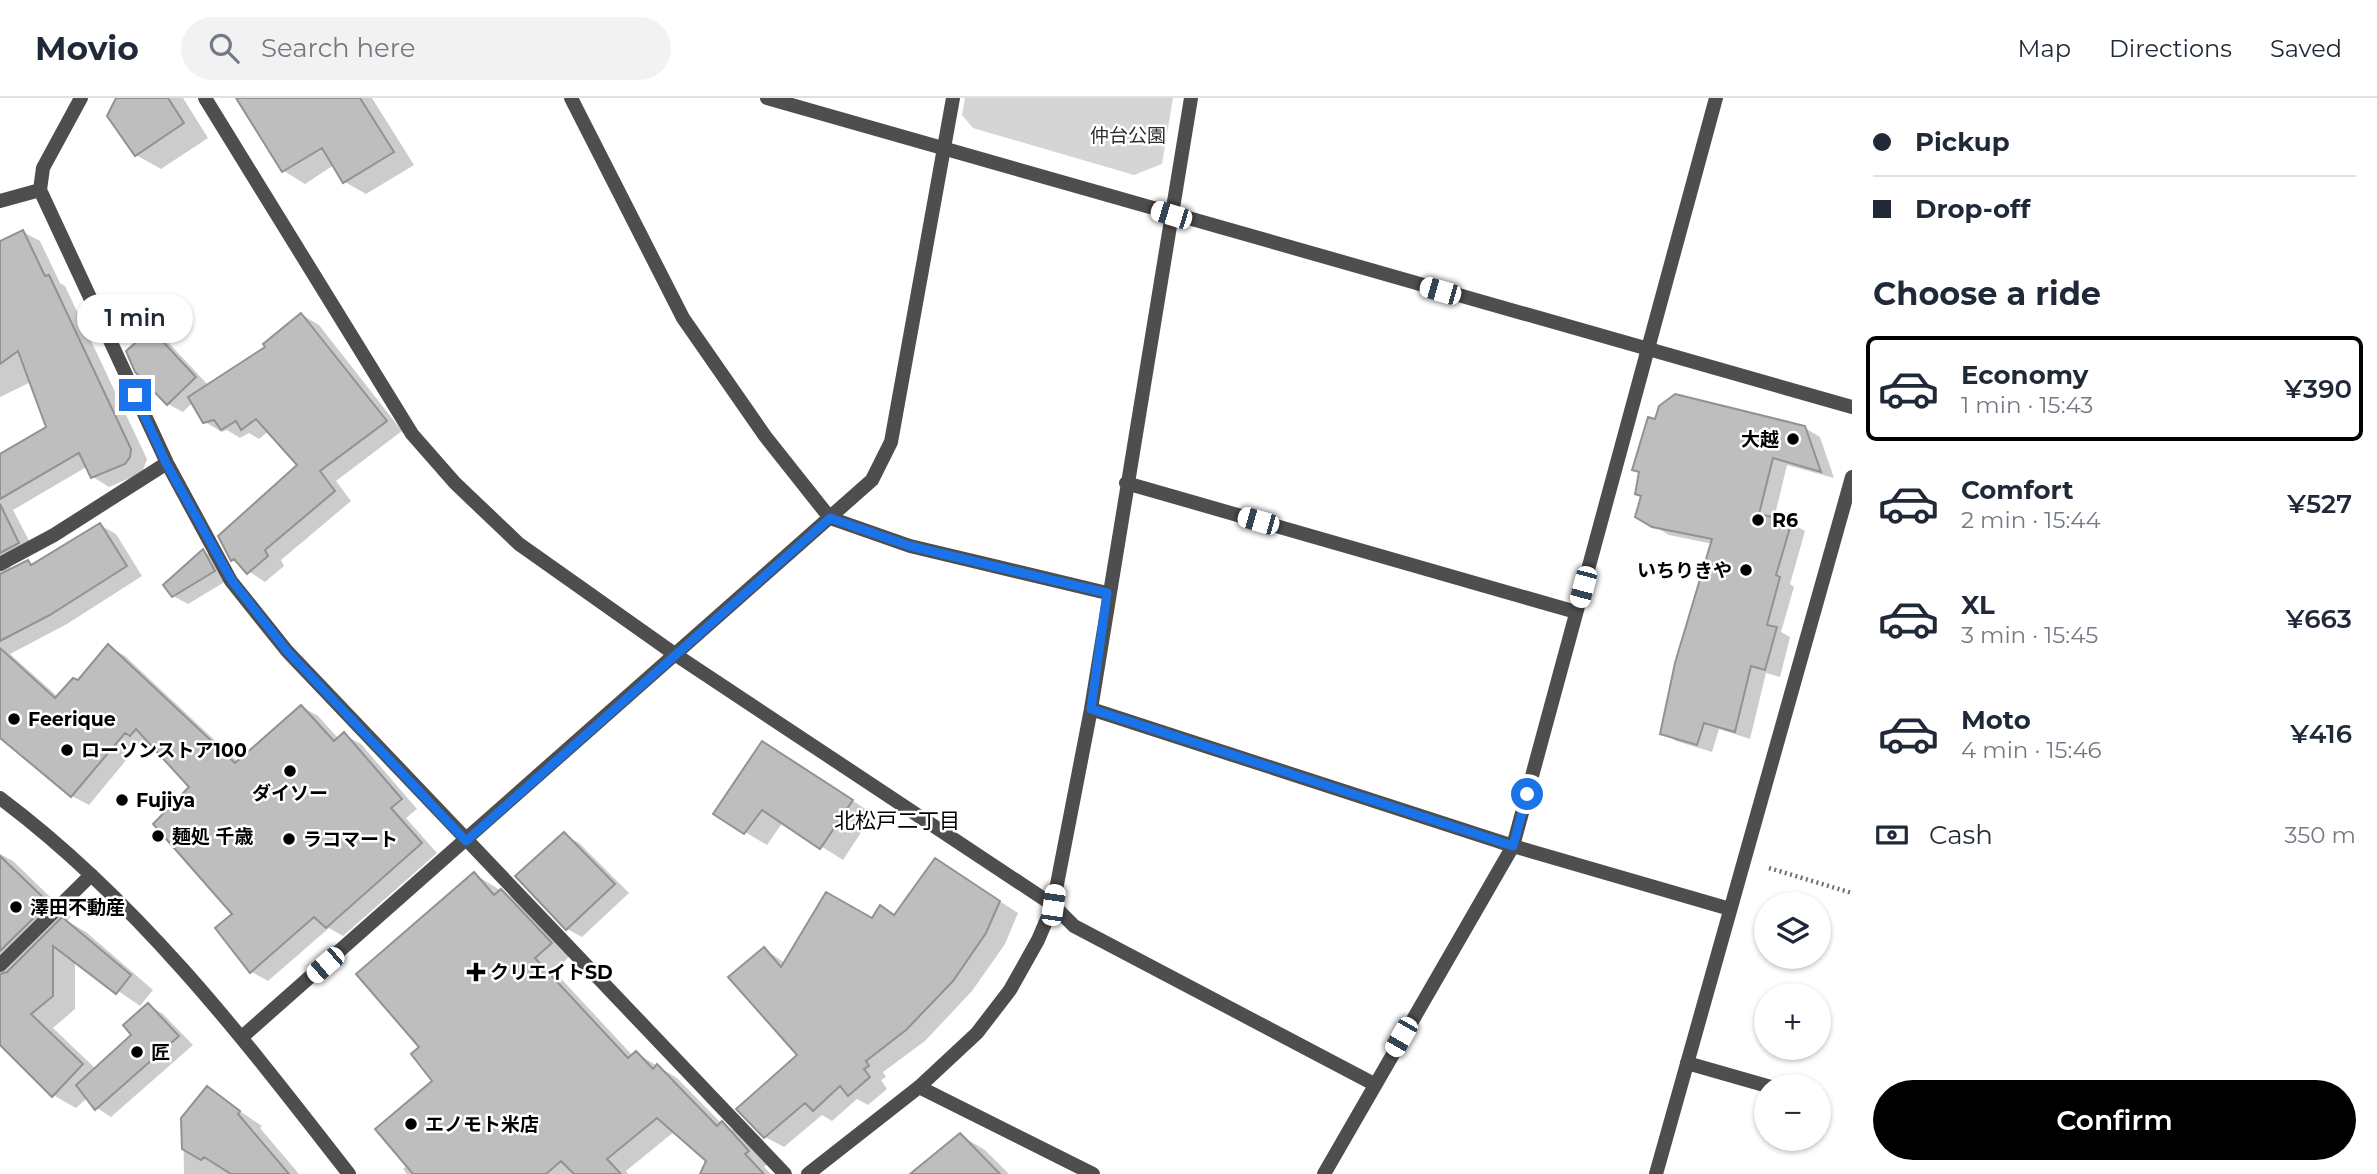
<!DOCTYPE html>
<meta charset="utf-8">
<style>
body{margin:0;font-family:Montserrat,"Noto Sans JP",sans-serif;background:#f2f2f3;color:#1f2937;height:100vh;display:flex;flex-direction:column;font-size:26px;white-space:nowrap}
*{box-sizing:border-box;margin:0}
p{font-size:23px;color:#747a83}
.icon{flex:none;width:38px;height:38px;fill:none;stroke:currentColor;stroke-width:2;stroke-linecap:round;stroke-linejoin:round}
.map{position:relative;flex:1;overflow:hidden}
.details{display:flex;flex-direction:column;background:#fff;width:525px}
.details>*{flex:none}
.banner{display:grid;align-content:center;height:154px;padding:0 21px;background:#fff}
.tools{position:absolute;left:1754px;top:794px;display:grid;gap:14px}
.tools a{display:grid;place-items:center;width:77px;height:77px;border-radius:50%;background:#fff;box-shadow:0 2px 5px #0004;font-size:35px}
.end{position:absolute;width:32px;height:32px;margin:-16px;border:9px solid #1a73e8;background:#fff;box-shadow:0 0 0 4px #fff}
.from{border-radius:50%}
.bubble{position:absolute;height:49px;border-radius:24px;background:#fff;box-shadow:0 2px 5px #0004;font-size:23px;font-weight:600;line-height:49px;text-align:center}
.car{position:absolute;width:21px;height:42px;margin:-21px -10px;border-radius:9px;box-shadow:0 0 5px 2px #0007;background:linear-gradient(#fff 24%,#345 0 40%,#fff 0 76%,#345 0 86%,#fff 0)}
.banner b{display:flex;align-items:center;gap:24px;height:66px;font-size:26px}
.banner b+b{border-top:2px solid #e0e1e3}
.banner i{width:18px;height:18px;background:#1f2937}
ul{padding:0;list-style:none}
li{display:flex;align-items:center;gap:21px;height:105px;margin:0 14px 10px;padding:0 7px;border:4px solid transparent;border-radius:10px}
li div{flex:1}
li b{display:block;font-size:26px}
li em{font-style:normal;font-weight:600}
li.current{border-color:#000}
li>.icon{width:63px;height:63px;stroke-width:1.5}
h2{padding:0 21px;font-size:32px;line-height:84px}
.pay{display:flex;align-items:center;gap:18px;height:77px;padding:0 21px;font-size:26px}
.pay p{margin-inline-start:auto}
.cta{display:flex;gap:14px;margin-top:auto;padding:14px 21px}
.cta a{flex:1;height:80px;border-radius:42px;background:#000;color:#fff;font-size:28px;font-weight:600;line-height:80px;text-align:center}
header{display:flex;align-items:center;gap:42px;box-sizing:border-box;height:98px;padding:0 35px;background:#fff;border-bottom:2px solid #e0e1e3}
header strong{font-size:33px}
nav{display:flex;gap:38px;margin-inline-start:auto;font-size:24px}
.search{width:490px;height:63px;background:#f2f2f3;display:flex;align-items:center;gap:18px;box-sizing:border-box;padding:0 24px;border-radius:38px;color:#747a83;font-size:26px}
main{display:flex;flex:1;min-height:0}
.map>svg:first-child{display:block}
.green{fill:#d5d5d5}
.shadow{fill:#0003}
.building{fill:#bebebe;stroke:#929292;stroke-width:2}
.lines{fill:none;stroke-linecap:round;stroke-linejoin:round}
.path{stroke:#707070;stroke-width:4.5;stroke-dasharray:2 3.5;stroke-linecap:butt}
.service{stroke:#4e4e4e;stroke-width:14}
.minor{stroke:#4e4e4e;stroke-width:14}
.tertiary{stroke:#4e4e4e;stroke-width:14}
.route{stroke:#1a73e8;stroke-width:9}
.poi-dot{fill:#000;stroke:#fff;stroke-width:2.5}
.labels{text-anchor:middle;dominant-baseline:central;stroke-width:5;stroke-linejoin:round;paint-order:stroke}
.park-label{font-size:19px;fill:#2c2c2c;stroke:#fff}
.poi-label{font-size:19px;font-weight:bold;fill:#000;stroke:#fff;text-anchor:start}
.neighbourhood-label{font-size:21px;fill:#000;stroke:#fff}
</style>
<header>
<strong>Movio</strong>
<div class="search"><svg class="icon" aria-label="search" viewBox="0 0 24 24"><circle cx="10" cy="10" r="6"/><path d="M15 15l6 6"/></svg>Search here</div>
<nav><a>Map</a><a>Directions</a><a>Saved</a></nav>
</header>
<main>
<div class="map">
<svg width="1852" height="1076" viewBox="0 0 1852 1076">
<rect width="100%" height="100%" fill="#fff"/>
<path class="green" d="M965,0H1173L1162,66L1134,77L973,30L962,17Z"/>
<path class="shadow" d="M118,0H183L208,40L161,71L136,57Z
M236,0H372L414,67L366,96L345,84L334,67L305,86L284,73Z
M23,134L40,143L60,185L65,188L147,361L142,375L109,389L93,379L88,368L13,412L35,454L11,467L9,473L28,464L34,467L100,427L116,436L142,478L67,526L10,556L58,599L78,585L109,549L125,558L239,665L302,609L318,618L339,641L344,637L361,646L417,711L406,720L437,755L343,838L329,830L268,883L252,874L217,831L234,816L191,689L149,643L147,646L142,643L89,707L72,698L0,639V356L48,330L31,284L0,299V145Z
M302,217L319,227L402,333L336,383L351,403L281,462L284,468L265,484L232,462L299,367L269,333L259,341L249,335L240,340L227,332L222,334L205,324L193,304L183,314L168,306L137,273L151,233L166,242L209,288L267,249Z
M1805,330L1820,339L1834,380L1787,367L1774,421L1791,425L1805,433L1790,486L1794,489L1781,534L1790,539L1780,579L1766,575L1750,641L1719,631L1712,654L1676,643L1662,635L1713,446L1669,437L1637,418Z
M203,453L217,462L228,482L188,506L173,498Z
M785,658L873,716L843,762L783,724L767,747L745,734Z
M564,736L579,745L629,795L582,839L567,831Z
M0,756L13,763L71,819L67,823L86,834L153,892L140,908L75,863V911L53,930L96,971L134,937L149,907L163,916L193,947L111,1019L97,1010L88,999L76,1010L53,997L0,944Z
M953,773L1018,815L1005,846L972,893L925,943L883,974L886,979L881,982L887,991L868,1007L857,1001L832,1023L822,1017L784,1049L765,1039L799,957L764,851L785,865L872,822L895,818Z
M474,776L521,805L571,857L554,873L633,958L636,955L677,980L721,1025L742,1037L768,1065L764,1069L771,1076H711L709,1063L675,1033L626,1073L628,1076H407L403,1071L408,1067L435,983L422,949Z
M207,991L262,1028L260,1030L299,1076H184L183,1021Z
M960,1037L985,1052L1009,1076H915Z"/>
<path class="building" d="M116,0H168L184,25L135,58L107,18Z
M236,0H360L394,54L343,85L322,50L282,74Z
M23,132L45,178L49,177L131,351L130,359L125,366L91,380L79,355L0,401V356L46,329L18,253L0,266V143Z
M301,215L387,323L320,373L335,393L265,452L268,458L247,476L234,461L231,463L218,438L297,367L256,321L241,332L236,323L221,332L214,322L203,325L188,299L265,249L263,246Z
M151,231L196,279L167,307L135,274L126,253Z
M1675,296L1805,328L1821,374L1773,360L1759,416L1792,423L1776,477L1780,479L1767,527L1777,529L1765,572L1751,568L1735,634L1704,625L1697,647L1660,636L1675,565L1712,441L1652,429L1635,419L1641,398L1635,396L1639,374L1632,372L1648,319L1655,321L1659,308Z
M0,406L19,445L0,455Z
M100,425L127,468L50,517L0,543V476L28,462L31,467Z
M203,451L215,473L172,499L163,487Z
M108,546L235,665L301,607L334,643L344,634L402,701L391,710L422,745L326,830L314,819L250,875L215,830L232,816L153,726L189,689L136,631L130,638L125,635L71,699L0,640V550L55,600L73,580L78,582Z
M762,643L853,702L820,751L762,712L744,736L713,716Z
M564,734L615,786L566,832L515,778Z
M0,758L49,805L0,853Z
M935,760L1000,803L986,835L953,883L906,932L866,963L869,968L864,971L870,979L848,998L840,988L813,1013L805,1005L764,1040L736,1011L797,957L728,879L764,849L781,869L826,794L872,820L880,807L894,817Z
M474,774L494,797L501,791L552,845L535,860L628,960L636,953L653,971L657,966L717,1028L722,1023L749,1053L745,1056L764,1076H700L706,1063L657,1020L607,1061L621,1076H574L561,1063L546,1076H413L375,1031L432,983L411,956L419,949L356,876Z
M62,819L131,877L116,896L53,848V898L31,916L83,966L52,999L0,947V876L7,874Z
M148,905L179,938L95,1012L76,987L131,937L123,927Z
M207,988L240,1013L238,1016L289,1076H231L204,1059L201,1062L182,1051L181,1020Z
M960,1035L1000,1076H910Z"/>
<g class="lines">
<path class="path" d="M1769,770L1852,795"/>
<path class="service" d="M0,867L91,777
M1687,965L1771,989"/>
<path class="minor" d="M81,0L43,70L40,92L167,365L231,483L287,553L785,1076
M205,0L412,336L455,385L519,446L676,557L1053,807L1074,828L1374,986
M571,0L683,220L765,338L830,420L910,448L1107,495
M0,103L40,92
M1126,385L1576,514
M0,466L54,437L167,365
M1091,611L1513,748L1730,811
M242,939L872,382L891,344L953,0
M919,989L1093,1076
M808,1076L919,989L977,935L1010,892L1038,842L1053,807L1091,611L1191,0
M1324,1076L1513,748L1716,0"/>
<path class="tertiary" d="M767,0L1852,309
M0,700C139,804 244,941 349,1076
M1656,1076L1852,379"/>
</g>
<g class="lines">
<path class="route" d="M135,297L166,365L232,483L287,553L466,743L830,420L910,448L1107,495L1091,611L1513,748L1527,696"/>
</g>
<g class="poi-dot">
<circle cx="1793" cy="341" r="7"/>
<circle cx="1758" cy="422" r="7"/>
<circle cx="1746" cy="472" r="7"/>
<circle cx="14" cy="621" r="7"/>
<circle cx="67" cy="652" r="7"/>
<circle cx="290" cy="673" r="7"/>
<circle cx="122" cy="702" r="7"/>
<circle cx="158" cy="738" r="7"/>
<circle cx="289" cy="741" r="7"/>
<circle cx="16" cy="809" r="7"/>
<path d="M472.5 863.5h7v7h7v7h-7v7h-7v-7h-7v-7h7z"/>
<circle cx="137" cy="954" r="7"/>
<circle cx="411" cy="1026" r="7"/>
</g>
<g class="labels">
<g class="park-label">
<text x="1128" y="37">仲台公園</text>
</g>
<g class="poi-label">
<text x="1779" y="341" text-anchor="end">大越</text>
<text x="1772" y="422">R6</text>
<text x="1732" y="472" text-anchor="end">いちりきや</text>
<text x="28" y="621">Feerique</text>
<text x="81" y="652">ローソンストア100</text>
<text x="290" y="695" text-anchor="middle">ダイソー</text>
<text x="136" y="702">Fujiya</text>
<text x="172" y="738">麺処 千歳</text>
<text x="303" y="741">ラコマート</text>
<text x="30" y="809">澤田不動産</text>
<text x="490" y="874">クリエイトSD</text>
<text x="151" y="954">匠</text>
<text x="425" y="1026">エノモト米店</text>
</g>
<g class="neighbourhood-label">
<text x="897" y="722">北松戸二丁目</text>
</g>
</g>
</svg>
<div class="tools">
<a><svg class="icon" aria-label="layers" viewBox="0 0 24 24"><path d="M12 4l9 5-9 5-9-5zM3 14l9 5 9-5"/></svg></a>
<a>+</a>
<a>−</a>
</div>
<i class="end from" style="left:1527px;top:696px"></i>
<i class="end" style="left:135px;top:297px"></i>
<div class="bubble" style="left:77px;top:196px;width:116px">1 min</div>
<i class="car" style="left:1171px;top:117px;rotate:287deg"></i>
<i class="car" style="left:1440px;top:193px;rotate:286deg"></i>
<i class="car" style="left:1258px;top:423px;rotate:286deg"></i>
<i class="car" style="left:1583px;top:489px;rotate:195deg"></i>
<i class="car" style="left:1053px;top:807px;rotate:8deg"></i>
<i class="car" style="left:325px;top:867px;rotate:229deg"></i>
<i class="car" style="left:1401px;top:939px;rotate:210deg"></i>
</div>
<section class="details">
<div class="banner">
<b><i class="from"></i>Pickup</b>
<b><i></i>Drop-off</b>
</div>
<h2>Choose a ride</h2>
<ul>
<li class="current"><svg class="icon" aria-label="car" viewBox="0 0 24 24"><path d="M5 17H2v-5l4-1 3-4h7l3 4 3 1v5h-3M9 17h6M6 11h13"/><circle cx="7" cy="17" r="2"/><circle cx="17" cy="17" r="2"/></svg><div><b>Economy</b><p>1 min · 15:43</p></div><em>¥390</em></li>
<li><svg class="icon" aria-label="car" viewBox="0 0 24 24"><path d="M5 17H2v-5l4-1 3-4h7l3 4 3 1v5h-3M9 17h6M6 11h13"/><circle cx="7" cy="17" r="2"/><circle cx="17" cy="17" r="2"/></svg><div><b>Comfort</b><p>2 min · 15:44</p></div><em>¥527</em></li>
<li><svg class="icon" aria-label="car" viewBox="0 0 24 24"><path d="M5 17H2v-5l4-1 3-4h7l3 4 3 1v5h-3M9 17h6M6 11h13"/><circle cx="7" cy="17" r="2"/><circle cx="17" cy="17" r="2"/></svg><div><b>XL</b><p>3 min · 15:45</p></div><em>¥663</em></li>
<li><svg class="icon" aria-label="car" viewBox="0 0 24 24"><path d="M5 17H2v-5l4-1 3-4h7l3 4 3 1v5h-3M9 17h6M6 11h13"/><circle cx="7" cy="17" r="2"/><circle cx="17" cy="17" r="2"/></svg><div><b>Moto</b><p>4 min · 15:46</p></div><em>¥416</em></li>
</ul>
<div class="pay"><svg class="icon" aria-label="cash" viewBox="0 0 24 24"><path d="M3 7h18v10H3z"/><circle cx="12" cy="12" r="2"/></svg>Cash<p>350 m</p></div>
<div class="cta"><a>Confirm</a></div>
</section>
</main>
